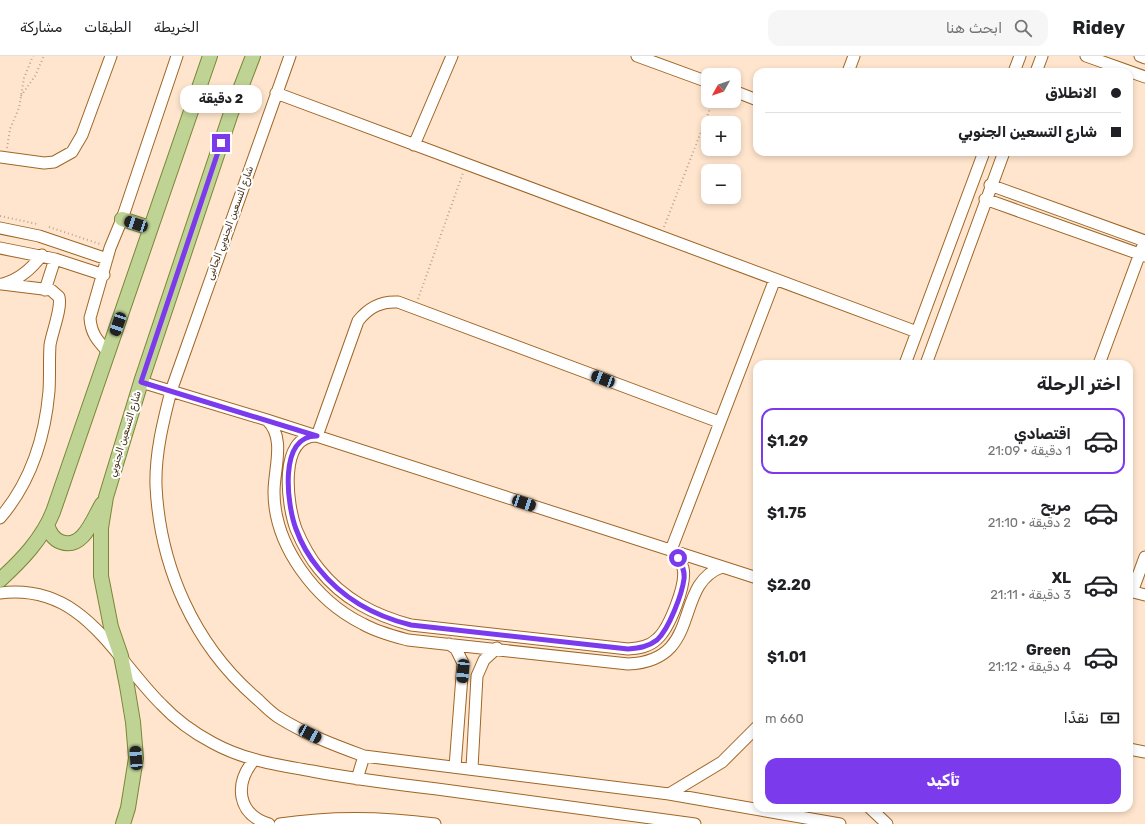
<!DOCTYPE html>
<html lang="ar">
<meta charset="utf-8">
<style>
body{margin:0;font-family:Rubik,Vazirmatn,sans-serif;background:#f6f6f6;color:#202124;direction:rtl;height:100vh;display:flex;flex-direction:column;font-size:15px;white-space:nowrap}
*{box-sizing:border-box;margin:0}
p{font-size:13px;color:#757577}
.icon{flex:none;width:22px;height:22px;fill:none;stroke:currentColor;stroke-width:2;stroke-linecap:round;stroke-linejoin:round}
.map{position:relative;flex:1;overflow:hidden;direction:ltr}
.side{position:absolute;left:753px;top:304px;width:380px;height:452px;display:flex;flex-direction:column;background:#fff;border-radius:12px;box-shadow:0 2px 6px #0003;direction:rtl}
.side>*{flex:none}
.guide{position:absolute;left:753px;top:12px;width:380px;height:88px;border-radius:12px;box-shadow:0 2px 6px #0003;direction:rtl;display:grid;align-content:center;height:88px;padding:0 12px;background:#fff}
.needle{width:26px;rotate:230deg}
.controls{position:absolute;left:701px;top:12px;display:grid;gap:8px}
.controls a{display:grid;place-items:center;width:40px;height:40px;border-radius:8px;background:#fff;box-shadow:0 2px 6px #0003;font-size:20px}
.end{position:absolute;width:18px;height:18px;margin:-9px;border:5px solid #7c3aed;background:#fff;box-shadow:0 0 0 2px #fff}
.from{border-radius:50%}
.bubble{position:absolute;height:28px;border-radius:12px;background:#fff;box-shadow:0 2px 6px #0003;font-size:13px;font-weight:700;line-height:28px;text-align:center;direction:rtl}
.car{position:absolute;width:12px;height:24px;margin:-12px -6px;border-radius:5px;box-shadow:0 0 3px 1px #0007;background:linear-gradient(#222 24%,#8ab4d8 0 40%,#222 0 76%,#8ab4d8 0 86%,#222 0)}
.guide b{display:flex;align-items:center;gap:14px;height:38px;font-size:15px}
.guide b+b{border-top:1px solid #e0e0e0}
.guide i{width:10px;height:10px;background:#202124}
ul{padding:0;list-style:none}
li{display:flex;align-items:center;gap:12px;height:66px;margin:0 8px 6px;padding:0 4px;border:2px solid transparent;border-radius:12px}
li div{flex:1}
li b{display:block;font-size:15px}
li em{font-style:normal;font-weight:700}
li.current{border-color:#7c3aed}
li>.icon{width:36px;height:36px;stroke-width:1.5}
h2{padding:0 12px;font-size:18px;line-height:48px}
.pay{display:flex;align-items:center;gap:10px;height:44px;padding:0 12px;font-size:15px}
.pay p{margin-inline-start:auto}
.cta{display:flex;gap:8px;margin-top:auto;padding:8px 12px}
.cta a{flex:1;height:46px;border-radius:12px;background:#7c3aed;color:#fff;font-size:16px;font-weight:700;line-height:46px;text-align:center}
header{display:flex;align-items:center;gap:24px;box-sizing:border-box;height:56px;padding:0 20px;background:#fff;border-bottom:1px solid #e0e0e0}
header strong{font-size:19px}
nav{display:flex;gap:22px;margin-inline-start:auto;font-size:14px}
.search{width:280px;height:36px;background:#f6f6f6;display:flex;align-items:center;gap:10px;box-sizing:border-box;padding:0 14px;border-radius:12px;color:#757577;font-size:15px}
.map>svg:first-child{display:block}
.lines{fill:none;stroke-linecap:round;stroke-linejoin:round}
.minor-casing{stroke:#9f6626;stroke-width:13}
.major-casing{stroke:#798738;stroke-width:16}
.path{stroke:#bca38a;stroke-width:2;stroke-dasharray:1 3;stroke-linecap:butt}
.minor{stroke:#fff;stroke-width:11}
.major{stroke:#bfd494;stroke-width:14}
.route{stroke:#7c3aed;stroke-width:5}
.labels{text-anchor:middle;dominant-baseline:central;stroke-width:4;stroke-linejoin:round;paint-order:stroke}
.street-label{font-size:10px;fill:#452d13;stroke:#fff}
</style>
<header>
<strong>Ridey</strong>
<div class="search"><svg class="icon" aria-label="search" viewBox="0 0 24 24"><circle cx="10" cy="10" r="6"/><path d="M15 15l6 6"/></svg>ابحث هنا</div>
<nav><a>الخريطة</a><a>الطبقات</a><a>مشاركة</a></nav>
</header>
<div class="map">
<svg width="1145" height="768" viewBox="0 0 1145 768">
<rect width="100%" height="100%" fill="#ffe5cd"/>
<g class="lines">
<g class="minor-casing">
<path id="minor" d="M290,0L171,335C163,366 155,398 156,430C160,511 194,588 255,641C263,648 270,656 278,661C305,678 334,689 364,700L669,738L840,768
M637,0L708,26
M1086,0L1145,21
M1140,0L1145,2
M848,16L854,0
M1014,16L1020,0
M1036,16L1042,0
M734,35L757,44
M276,37L917,276
M414,89L452,0
M0,101L44,107L54,106L72,96L82,79L111,0
M990,129L1145,185
M985,143L1145,200
M0,172L39,180L107,203
M0,192L55,203L104,219
M3,228C20,223 31,213 42,199
M45,234L55,203
M108,296C98,285 91,278 90,262L110,192L122,163L177,0
M905,308L984,96
M926,308L1004,96
M1099,308L1142,192
M141,326L267,364L757,522
M267,364C286,382 274,412 274,436C274,490 316,545 363,568C377,576 393,580 408,584L628,608C704,605 672,529 722,511
M719,366L398,246C381,245 369,251 358,265L317,380C278,379 287,449 296,473C302,487 309,501 319,513C343,543 374,559 411,569L628,593C639,592 649,591 657,583C669,573 687,528 683,512C681,505 676,499 671,494L775,223
M0,462C30,427 45,381 49,335C50,320 49,304 50,289C52,276 62,252 59,241L51,234L2,228
M1129,535L1145,539
M1132,536L1145,501
M0,537C83,527 112,599 161,648C176,664 194,677 213,687C244,704 277,709 312,715C353,723 395,728 437,733C523,744 609,756 695,768
M449,588L456,593L463,607L455,711
M1129,693L1145,696
M254,704C234,728 237,758 269,768
M472,712L477,620L484,604L497,592
M357,723L364,700
M669,738L722,706L757,671
M870,752L887,768
M280,768C332,760 383,761 435,768"/>
</g>
<g class="major-casing">
<path id="major" d="M122,163L150,172
M47,469C50,477 53,483 61,486C83,494 93,463 102,448
M0,524C22,504 42,483 53,456L210,0
M123,768L128,752L136,702L133,666L127,630L121,600L111,571L101,520V472L106,441L141,326L231,57L253,0"/>
</g>
<path class="path" d="M21,40L35,20L44,0
M7,92L10,73L19,52L24,22L33,0
M0,160L37,168
M49,171L100,188
M664,171L713,45
M418,243L463,117"/>
<use href="#minor" class="minor"/>
<use href="#major" class="major"/>
</g>
<g class="lines">
<path class="route" d="M221,87L141,326L317,380C278,379 287,449 296,473C301,487 309,501 319,513C343,543 374,560 411,569L628,593C639,592 648,591 657,584C669,573 682,538 684,523C685,515 682,509 678,502"/>
</g>
<g class="labels">
<g class="street-label">
<text transform="translate(230 167) rotate(-70)">شارع التسعين الجنوبي الجانبى</text>
<text transform="translate(125 378) rotate(-73)">شارع التسعين الجنوبي</text>
</g>
</g>
</svg>
<div class="controls">
<a><svg class="needle" viewBox="-14 -14 28 28"><path d="M0-13l5 13h-10z" fill="#e53935"/><path d="M0 13l5-13h-10z" fill="#757577"/></svg></a>
<a>+</a>
<a>−</a>
</div>
<i class="end from" style="left:678px;top:502px"></i>
<i class="end" style="left:221px;top:87px"></i>
<div class="bubble" style="left:180px;top:29px;width:82px">2 دقيقة</div>
<i class="car" style="left:136px;top:168px;rotate:288deg"></i>
<i class="car" style="left:118px;top:268px;rotate:199deg"></i>
<i class="car" style="left:603px;top:323px;rotate:291deg"></i>
<i class="car" style="left:524px;top:447px;rotate:108deg"></i>
<i class="car" style="left:463px;top:615px;rotate:185deg"></i>
<i class="car" style="left:310px;top:678px;rotate:118deg"></i>
<i class="car" style="left:136px;top:702px;rotate:356deg"></i>
<div class="guide">
<b><i class="from"></i>الانطلاق</b>
<b><i></i>شارع التسعين الجنوبي</b>
</div>
<section class="side">
<h2>اختر الرحلة</h2>
<ul>
<li class="current"><svg class="icon" aria-label="car" viewBox="0 0 24 24"><path d="M5 17H2v-5l4-1 3-4h7l3 4 3 1v5h-3M9 17h6M6 11h13"/><circle cx="7" cy="17" r="2"/><circle cx="17" cy="17" r="2"/></svg><div><b>اقتصادي</b><p>1 دقيقة · 21:09</p></div><em>$1.29</em></li>
<li><svg class="icon" aria-label="car" viewBox="0 0 24 24"><path d="M5 17H2v-5l4-1 3-4h7l3 4 3 1v5h-3M9 17h6M6 11h13"/><circle cx="7" cy="17" r="2"/><circle cx="17" cy="17" r="2"/></svg><div><b>مريح</b><p>2 دقيقة · 21:10</p></div><em>$1.75</em></li>
<li><svg class="icon" aria-label="car" viewBox="0 0 24 24"><path d="M5 17H2v-5l4-1 3-4h7l3 4 3 1v5h-3M9 17h6M6 11h13"/><circle cx="7" cy="17" r="2"/><circle cx="17" cy="17" r="2"/></svg><div><b>XL</b><p>3 دقيقة · 21:11</p></div><em>$2.20</em></li>
<li><svg class="icon" aria-label="car" viewBox="0 0 24 24"><path d="M5 17H2v-5l4-1 3-4h7l3 4 3 1v5h-3M9 17h6M6 11h13"/><circle cx="7" cy="17" r="2"/><circle cx="17" cy="17" r="2"/></svg><div><b>Green</b><p>4 دقيقة · 21:12</p></div><em>$1.01</em></li>
</ul>
<div class="pay"><svg class="icon" aria-label="cash" viewBox="0 0 24 24"><path d="M3 7h18v10H3z"/><circle cx="12" cy="12" r="2"/></svg>نقدًا<p>660 m</p></div>
<div class="cta"><a>تأكيد</a></div>
</section>
</div>
